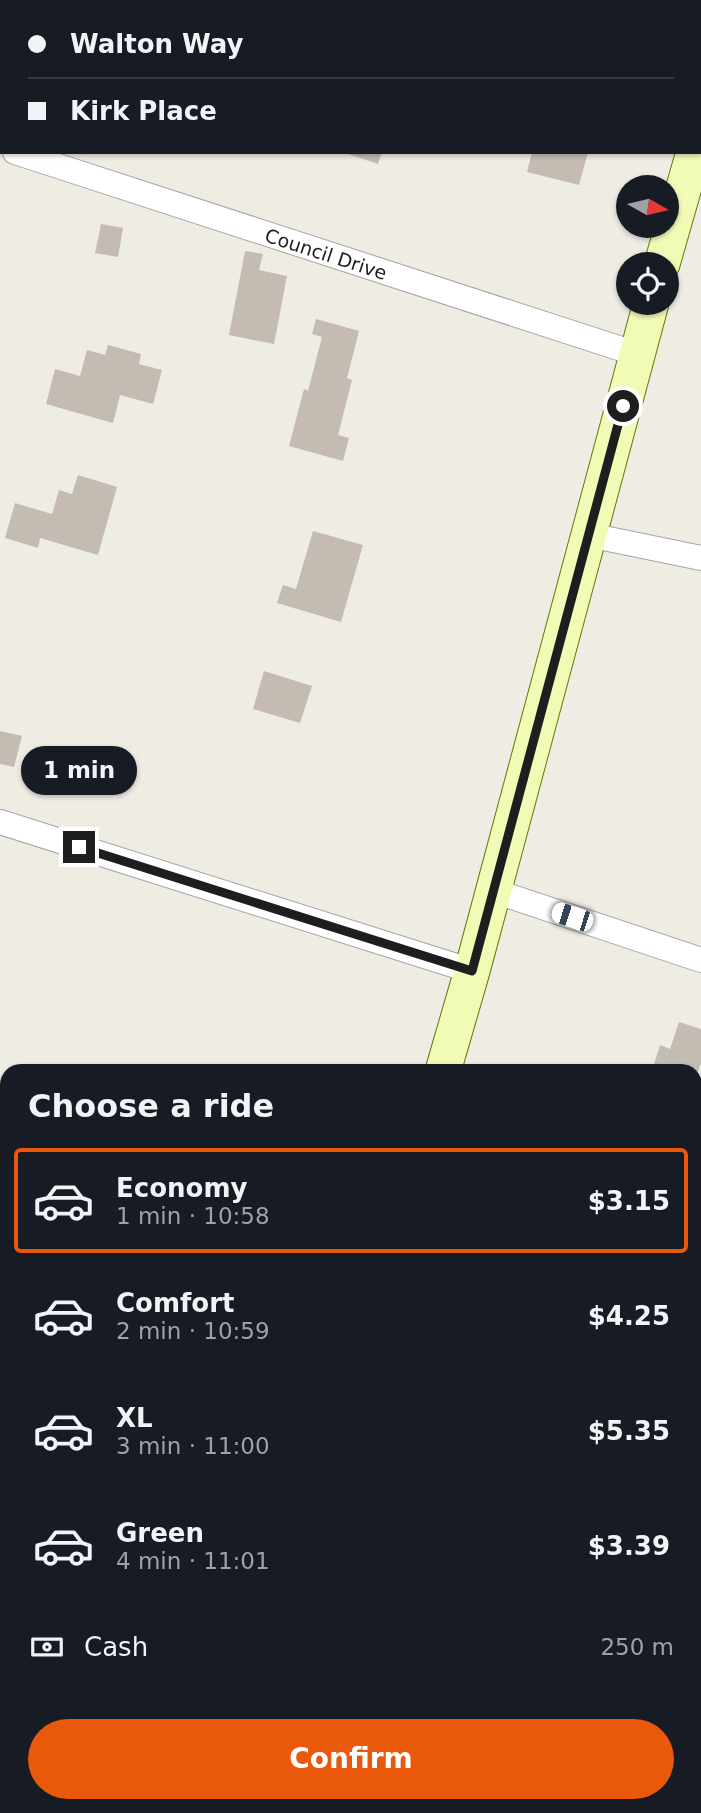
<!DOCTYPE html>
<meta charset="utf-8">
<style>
body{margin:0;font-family:"DejaVu Sans",sans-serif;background:#20242c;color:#f1f3f6;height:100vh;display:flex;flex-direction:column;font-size:26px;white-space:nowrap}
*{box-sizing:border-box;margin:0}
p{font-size:23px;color:#9ea1a6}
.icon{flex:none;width:38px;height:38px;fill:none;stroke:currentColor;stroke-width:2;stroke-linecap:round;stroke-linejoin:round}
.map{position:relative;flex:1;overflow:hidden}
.panel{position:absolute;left:0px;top:1064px;width:702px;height:749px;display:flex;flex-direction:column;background:#171b24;border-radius:21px 21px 0 0;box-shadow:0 2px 5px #0004}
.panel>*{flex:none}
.banner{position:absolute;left:0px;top:0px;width:702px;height:154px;box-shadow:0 2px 5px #0004;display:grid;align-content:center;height:154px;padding:0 28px;background:#171b24}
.needle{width:46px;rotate:98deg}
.buttons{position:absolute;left:616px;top:175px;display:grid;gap:14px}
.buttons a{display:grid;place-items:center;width:63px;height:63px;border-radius:50%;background:#171b24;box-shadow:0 2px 5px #0004;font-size:35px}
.end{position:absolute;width:32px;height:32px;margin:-16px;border:9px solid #1e1e1e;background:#fff;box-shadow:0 0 0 4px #fff}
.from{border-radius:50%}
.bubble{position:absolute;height:49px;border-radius:24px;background:#171b24;box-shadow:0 2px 5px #0004;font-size:23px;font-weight:800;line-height:49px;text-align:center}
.car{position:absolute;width:21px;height:42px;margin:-21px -10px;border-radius:9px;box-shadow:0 0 5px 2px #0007;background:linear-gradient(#fff 24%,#345 0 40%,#fff 0 76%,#345 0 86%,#fff 0)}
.banner b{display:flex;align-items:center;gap:24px;height:66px;font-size:26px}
.banner b+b{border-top:2px solid #363941}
.banner i{width:18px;height:18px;background:#f1f3f6}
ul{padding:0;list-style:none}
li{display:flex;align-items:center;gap:21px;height:105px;margin:0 14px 10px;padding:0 14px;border:4px solid transparent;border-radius:7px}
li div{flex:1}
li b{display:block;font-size:26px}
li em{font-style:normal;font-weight:800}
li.active{border-color:#ea580c}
li>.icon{width:63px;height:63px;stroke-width:1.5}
h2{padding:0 28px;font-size:32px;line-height:84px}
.pay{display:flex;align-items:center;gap:18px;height:77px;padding:0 28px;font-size:26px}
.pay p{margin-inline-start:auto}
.action{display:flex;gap:14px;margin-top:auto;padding:14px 28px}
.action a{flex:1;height:80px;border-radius:42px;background:#ea580c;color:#fff;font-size:28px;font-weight:800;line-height:80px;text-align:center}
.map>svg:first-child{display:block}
.building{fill:#c4bcb3}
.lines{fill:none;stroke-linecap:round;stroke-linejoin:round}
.minor-casing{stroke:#a5a5a5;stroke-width:26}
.secondary-casing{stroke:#627703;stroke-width:37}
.minor{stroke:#fff;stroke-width:24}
.secondary{stroke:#f2fbb6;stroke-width:35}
.route{stroke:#1e1e1e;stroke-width:9}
.labels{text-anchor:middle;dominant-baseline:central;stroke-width:6;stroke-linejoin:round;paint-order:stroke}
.street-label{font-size:19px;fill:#1e1e1e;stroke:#fff}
</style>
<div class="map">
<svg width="701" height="1813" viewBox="0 0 701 1813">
<rect width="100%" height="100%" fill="#efece4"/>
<path class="building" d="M342,152H382L378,164Z
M532,152H588L579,185L527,172Z
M101,224L123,228L118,257L95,253Z
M245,251L263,254L259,270L287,276L274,344L229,335Z
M316,319L359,331L347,378L352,380L338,435L349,438L343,461L289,446L304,389L308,391L322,337L312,334Z
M108,345L141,354L139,364L162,370L153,404L120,395L113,423L46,404L55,369L80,376L87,350L105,355Z
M78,475L117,487L98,555L40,538L38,548L5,538L15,503L52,514L59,490L72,494Z
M313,531L363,545L341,622L277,603L283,585L296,589Z
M264,671L312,686L300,723L253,709Z
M0,731L22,736L14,767L0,764Z
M679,1022L701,1029V1063L695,1080V1071H652L660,1045L670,1049Z
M6,1162H7V1203L0,1201Z
M695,1341L701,1344V1407L695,1405Z
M695,1568L701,1569L697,1599H695Z
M347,1806H427L450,1812L345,1813Z"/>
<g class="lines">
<g class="minor-casing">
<path id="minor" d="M420,0L425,2
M566,0L572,2
M700,43H701
M700,91L701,92
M15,152L637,354
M589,535L701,558
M0,822L472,971
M494,891L701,960
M695,1231L701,1233
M0,1482L7,1483
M695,1756L701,1758"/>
</g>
<g class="secondary-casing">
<path id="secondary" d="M662,264L694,152
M443,1071L472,971L651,303
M227,1813L229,1806"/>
</g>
<use href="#minor" class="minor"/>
<use href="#secondary" class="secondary"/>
</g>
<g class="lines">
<path class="route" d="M79,847L472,971L623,406"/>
</g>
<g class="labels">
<g class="street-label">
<text transform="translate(326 254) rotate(18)">Council Drive</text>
</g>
</g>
</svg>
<div class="buttons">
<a><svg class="needle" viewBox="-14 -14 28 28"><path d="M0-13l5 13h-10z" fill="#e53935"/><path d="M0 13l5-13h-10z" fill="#9ea1a6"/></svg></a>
<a><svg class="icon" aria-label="locate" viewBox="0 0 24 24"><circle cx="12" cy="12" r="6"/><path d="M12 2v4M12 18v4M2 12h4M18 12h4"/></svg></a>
</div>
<i class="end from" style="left:623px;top:406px"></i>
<i class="end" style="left:79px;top:847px"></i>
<div class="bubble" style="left:21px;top:746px;width:116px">1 min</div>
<i class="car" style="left:572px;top:917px;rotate:288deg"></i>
<div class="banner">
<b><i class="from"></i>Walton Way</b>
<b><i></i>Kirk Place</b>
</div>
<section class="panel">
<h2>Choose a ride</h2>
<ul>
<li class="active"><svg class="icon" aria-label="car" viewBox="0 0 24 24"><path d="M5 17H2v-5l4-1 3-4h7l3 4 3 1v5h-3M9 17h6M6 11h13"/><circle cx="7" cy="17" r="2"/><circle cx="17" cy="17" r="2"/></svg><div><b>Economy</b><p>1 min · 10:58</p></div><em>$3.15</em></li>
<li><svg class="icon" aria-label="car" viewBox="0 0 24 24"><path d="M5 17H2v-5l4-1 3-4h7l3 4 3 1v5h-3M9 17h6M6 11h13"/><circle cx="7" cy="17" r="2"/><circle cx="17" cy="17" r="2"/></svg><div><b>Comfort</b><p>2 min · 10:59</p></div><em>$4.25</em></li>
<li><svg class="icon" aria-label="car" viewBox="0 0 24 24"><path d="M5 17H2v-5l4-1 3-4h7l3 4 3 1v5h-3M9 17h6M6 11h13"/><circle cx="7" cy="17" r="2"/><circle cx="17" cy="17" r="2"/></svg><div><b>XL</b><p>3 min · 11:00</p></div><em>$5.35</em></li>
<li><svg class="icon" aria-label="car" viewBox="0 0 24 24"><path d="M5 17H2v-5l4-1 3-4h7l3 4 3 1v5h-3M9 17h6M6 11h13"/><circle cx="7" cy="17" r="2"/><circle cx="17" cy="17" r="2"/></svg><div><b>Green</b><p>4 min · 11:01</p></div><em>$3.39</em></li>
</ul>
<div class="pay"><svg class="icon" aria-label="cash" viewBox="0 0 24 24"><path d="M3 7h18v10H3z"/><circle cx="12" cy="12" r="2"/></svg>Cash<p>250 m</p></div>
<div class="action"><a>Confirm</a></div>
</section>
</div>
